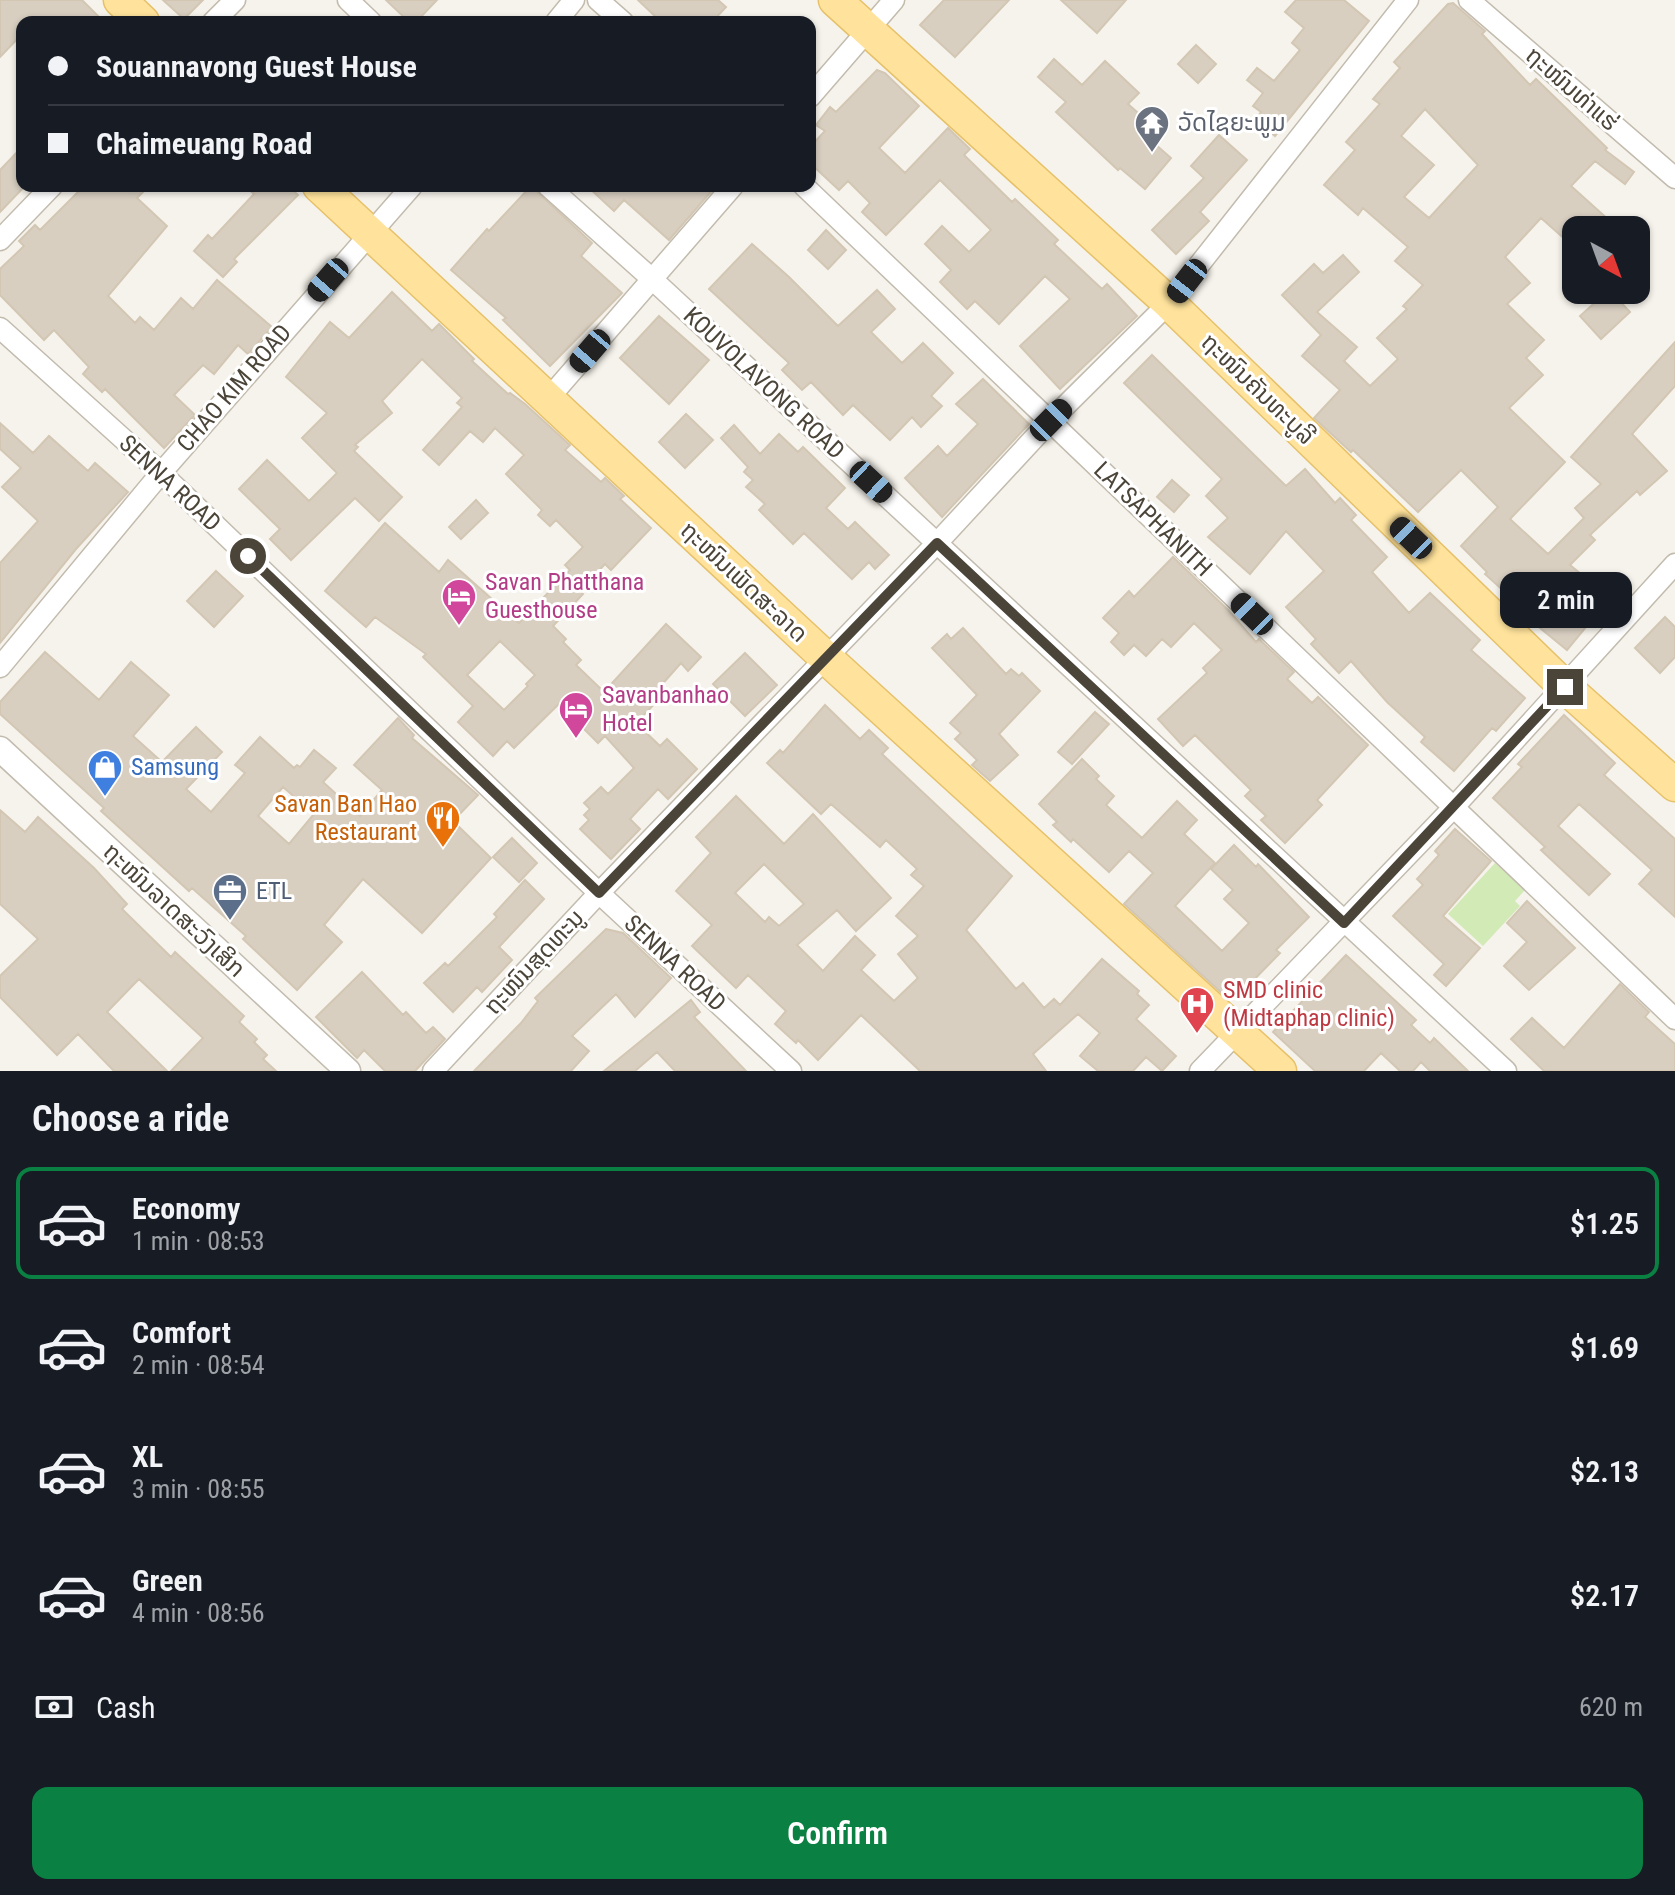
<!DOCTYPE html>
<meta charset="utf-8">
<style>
body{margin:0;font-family:"Roboto Condensed","Noto Sans Lao",sans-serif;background:#242831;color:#f1f3f6;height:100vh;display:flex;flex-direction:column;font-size:30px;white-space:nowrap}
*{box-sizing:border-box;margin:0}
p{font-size:26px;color:#9ea1a6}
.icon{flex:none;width:44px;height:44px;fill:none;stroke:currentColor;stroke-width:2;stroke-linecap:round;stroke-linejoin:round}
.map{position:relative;height:1071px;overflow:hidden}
.drawer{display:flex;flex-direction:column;background:#171b24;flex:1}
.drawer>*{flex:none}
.banner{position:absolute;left:16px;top:16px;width:800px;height:176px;border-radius:16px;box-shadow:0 2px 6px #0004;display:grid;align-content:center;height:176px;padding:0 32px;background:#171b24}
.needle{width:52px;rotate:139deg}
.fabs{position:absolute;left:1562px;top:216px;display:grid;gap:16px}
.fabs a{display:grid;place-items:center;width:88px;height:88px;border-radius:16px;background:#171b24;box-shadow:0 2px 6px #0004;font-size:40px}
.end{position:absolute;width:36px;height:36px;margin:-18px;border:10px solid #4b4439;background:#fff;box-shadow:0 0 0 4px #fff}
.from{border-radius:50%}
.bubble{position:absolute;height:56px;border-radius:16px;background:#171b24;box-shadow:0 2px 6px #0004;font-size:26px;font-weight:600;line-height:56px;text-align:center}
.car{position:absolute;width:24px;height:48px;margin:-24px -12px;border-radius:10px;box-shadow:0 0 6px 2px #0007;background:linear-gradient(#222 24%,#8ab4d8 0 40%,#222 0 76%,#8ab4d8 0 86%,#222 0)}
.banner b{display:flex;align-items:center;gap:28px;height:76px;font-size:30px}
.banner b+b{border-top:2px solid #363941}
.banner i{width:20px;height:20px;background:#f1f3f6}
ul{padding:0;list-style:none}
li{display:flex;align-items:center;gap:24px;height:112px;margin:0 16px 12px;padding:0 16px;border:4px solid transparent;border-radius:16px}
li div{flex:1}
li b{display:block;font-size:30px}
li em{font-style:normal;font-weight:600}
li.current{border-color:#0b8043}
li>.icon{width:72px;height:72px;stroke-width:1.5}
h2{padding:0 32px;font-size:36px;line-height:96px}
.pay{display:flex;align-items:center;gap:20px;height:88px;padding:0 32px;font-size:30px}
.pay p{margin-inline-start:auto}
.action{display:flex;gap:16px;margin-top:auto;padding:16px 32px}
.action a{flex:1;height:92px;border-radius:16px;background:#0b8043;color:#fff;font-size:32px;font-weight:600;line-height:92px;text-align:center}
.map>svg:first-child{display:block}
.green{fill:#d2eab5}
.building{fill:#d8cfc1;stroke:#d3c7b4;stroke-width:2;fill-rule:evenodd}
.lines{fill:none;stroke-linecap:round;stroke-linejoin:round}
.minor-casing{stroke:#c2bbae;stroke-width:23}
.tertiary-casing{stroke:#c2bbae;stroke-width:27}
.primary-casing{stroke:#e6c16a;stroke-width:35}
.minor{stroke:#fff;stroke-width:20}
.tertiary{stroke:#fff;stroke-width:24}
.primary{stroke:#ffe39c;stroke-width:32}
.route{stroke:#4b4439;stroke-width:10}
.labels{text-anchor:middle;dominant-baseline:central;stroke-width:6;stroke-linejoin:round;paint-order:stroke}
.street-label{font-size:24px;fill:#4b4439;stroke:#fff}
.worship-label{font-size:24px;fill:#5b616d;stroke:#fff;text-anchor:start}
.hotel-label{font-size:24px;fill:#b23c85;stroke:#fff;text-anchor:start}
.shop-label{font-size:24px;fill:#366cbe;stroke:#fff;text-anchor:start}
.food-label{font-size:24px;fill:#c56008;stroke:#fff;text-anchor:end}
.service-label{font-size:24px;fill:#4e5e75;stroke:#fff;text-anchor:start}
.health-label{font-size:24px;fill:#be3a42;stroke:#fff;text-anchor:start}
</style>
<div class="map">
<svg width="1675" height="1071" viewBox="0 0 1675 1071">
<rect width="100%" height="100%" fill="#f6f3ec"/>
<path class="green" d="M1495,863L1525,890L1515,901L1520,906L1483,946L1448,914Z"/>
<path class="building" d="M0,0H82L104,22H22V34L0,57Z
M163,0H203L184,19Z
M386,0H437L416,22H409Z
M638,0H718L726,7L712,22H661Z
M944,0H1009L955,57L920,25Z
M1061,0H1126L1097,33Z
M1296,0H1344L1369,21L1275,136L1255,120L1261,112L1253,106L1263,93L1247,80L1257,68L1274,81L1300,50L1292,43L1304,28L1285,12Z
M1453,3L1485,31L1482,34L1530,85L1536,79L1607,148L1605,150L1634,172L1625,184L1595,161L1571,186L1620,230H1576V249L1541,218L1505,257L1530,283L1507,304L1544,340L1526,358L1543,375L1509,408L1565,462L1510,519L1548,554L1584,518L1575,508L1601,484L1571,457L1675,342V386L1632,434L1667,471L1640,495L1637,491L1590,535L1595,540L1570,565L1610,598L1567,650L1529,619L1531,616L1485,574L1487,572L1461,546L1498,507L1461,470L1418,512L1353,450L1351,452L1314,418L1340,390L1302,356L1321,335L1282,295L1314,264L1323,273L1343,255L1359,272L1317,312L1357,347L1344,361L1370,386L1398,359L1377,338L1407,309L1403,306L1423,285L1395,261L1408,247L1363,208L1358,215L1324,185L1355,150L1346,142L1380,104L1373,99L1400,68L1394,62L1448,4ZM1425,109L1478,165L1429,218L1404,197L1434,165L1401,136Z
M1196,45L1216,64L1198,83L1178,64Z
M1054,59L1082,85L1105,61L1139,93L1128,104L1155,128L1147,137L1171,158L1145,189L1120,168L1118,170L1056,112L1066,102L1038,77Z
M877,70L885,73L919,106L879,148L905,173L948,128L970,149L964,155L1012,202L1015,199L1058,240L1054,244L1102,289L1107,284L1137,316L1060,389L1020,346L1070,299L1045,276L999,324L975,301L967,309L940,282L951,270L925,244L942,226L969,252L991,230L940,180L886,235L862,212L870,203L848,181L839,190L810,163V147L825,131L816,125L830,107L836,112Z
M1219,135L1247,160L1200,212L1209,221L1176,254L1152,230L1204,178L1191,166Z
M22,147V189L0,212V170Z
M84,186H149L137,198L167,226L108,296L135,323L140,317L154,330L181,298L193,309L217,280L272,327L248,354L238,345L214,374L203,365L174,395L195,415L164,448L105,389L102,392L83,374L89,367L54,330L44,340L0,295V269L24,246L19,241L35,225L40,230Z
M245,186H288L298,195L234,259L237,262L223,277L194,251L208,235L212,239L254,194Z
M531,186L592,243L581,256L622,293L550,366L503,320L506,318L451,270L487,229L489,231Z
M587,186H716L669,240L624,200L614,211Z
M826,230L846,250L828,269L808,250Z
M752,244L789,277L838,326L877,290L895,309L871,332L902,363L923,343L953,373L931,396L942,406L921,427L912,417L890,440L853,405L843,415L811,382L802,390L782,370L789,363L709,289Z
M1609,290L1630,312L1601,339L1580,316Z
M392,292L432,331L439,324L474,359L472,361L508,394L510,393L525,404L570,445L565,450L601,482L605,478L624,496L620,499L651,528L611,570L605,564L580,591L583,594L553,626L566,639L563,642L581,660L576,665L604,692L666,624L701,657L688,671L681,663L658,689L664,694L636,723L660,746L667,739L697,769L668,799L658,789L630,819L640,829L611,859L580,829L589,820L584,815L590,809L584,803L601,787L608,794L634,768L605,736L598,743L583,728L590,721L566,697L514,748L507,741L493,756L458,722L473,706L423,657L426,654L375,617L366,627L325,591L385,523L439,572L448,560L519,623L570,570L565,565L583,547L556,520L550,526L538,515L542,510L506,474L524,455L495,428L483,442L470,431L439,465L423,450L462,407L457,403L462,398L422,359L382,401L392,413L355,445L358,447L354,451L402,497L379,521L355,498L291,560L270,539L280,529L239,489L267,460L309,501L337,473L302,438L327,413L286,377L330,322L349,338ZM500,641L535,675L526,684L528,686L504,710L467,675Z
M659,316L709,360L669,404L620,358Z
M1152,355L1286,486L1305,469L1335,503L1340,498L1356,515L1351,520L1387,557L1372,572L1409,613L1430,593L1480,640L1471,650L1525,698L1496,731L1492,728L1454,771L1421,742L1425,737L1387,702L1351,661L1339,673L1311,644L1316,639L1286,607L1324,571L1286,531L1250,574L1208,537L1228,518L1206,496L1222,479L1124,383Z
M983,379L1029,424L942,517L905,478L938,446L947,456L978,424L956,404Z
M686,414L713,440L685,468L659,442Z
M0,423L33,453L49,436L88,471L95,463L128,492L76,549L0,643V563L38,521L2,487L21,468L0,449Z
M734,425L760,454L779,434L798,452L803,447L845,488L826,508L848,529L855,522L889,555L875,569L869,562L852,579L804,533L793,544L759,510L765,504L746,487L753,480L744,472L748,467L721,438Z
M1172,480L1189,495L1174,512L1157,497Z
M476,500L488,513L461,539L449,527Z
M1173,557L1228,610L1256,642L1259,639L1294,672L1287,679L1312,703L1318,697L1368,745L1317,800L1322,805L1285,843L1261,820L1266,816L1245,796L1251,790L1195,735L1183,746L1158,719L1207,673L1203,668L1222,650L1194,623L1171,647L1162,639L1146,656L1134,645L1124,655L1111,642L1119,633L1103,618L1129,591L1134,597Z
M216,571L243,596L214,627L187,601Z
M1665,617L1675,627V657L1660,673L1635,648Z
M963,628L1006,674L1011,669L1019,676L1022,673L1040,691L999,734L1018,755L990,781L972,765L977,760L955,739L961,733L950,723L977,695L932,648L947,634L951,639Z
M45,652L99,700L131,662L169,695L133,736L162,762L196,727L222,752L186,789L211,812L245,773L235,765L260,737L294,768L297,765L300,767L314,750L336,768L323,782L360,816L382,790L354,765L398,718L414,735L412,738L478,795L453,821L491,858L422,933L363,879L324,925L342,942L297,990L243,939L246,936L192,888L189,891L101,811L104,808L83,789L0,714V702ZM283,787L314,814L289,844L258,816Z
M745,653L777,685L745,716L713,684Z
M825,705L860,739L869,730L888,748L882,754L1012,876L966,930L1016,989L1023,983L1044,1008L1054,999L1060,1005L1102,959L1139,991L1137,994L1149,1005L1136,1019L1176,1056L1162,1071L1146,1057L1133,1071H1098L1080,1056L1100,1033L1078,1014L1033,1054L1046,1071H920L861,1015L818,1060L798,1040L796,1043L775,1024L786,1011L748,975L736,988L692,946L712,925L676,891L711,853L696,837L736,796L784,844L813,814L891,898L856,931L837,910L797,945L823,971L855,936L875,955L861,970L894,1001L918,978L898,954L918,936L896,916L924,886L911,875L917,869L886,840L880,847L831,804L821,814L767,763L780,750L783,753ZM764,864L804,904L779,926L769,917L765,922L735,893Z
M1095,712L1109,724L1072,764L1058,752Z
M1564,715L1615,763L1604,775L1675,839V917L1639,884L1652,870L1579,804L1558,826L1610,874L1589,895L1541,850L1545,847L1493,798L1522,767L1518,764Z
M1082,759L1099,776L1096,779L1114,796L1106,805L1142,838L1177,801L1197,820L1184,834L1215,863L1175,906L1222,951L1249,923L1224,899L1233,890L1211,869L1234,845L1256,867L1258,864L1309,917L1276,950L1280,953L1243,991L1237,994L1225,996L1124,904L1153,873L1129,851L1109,872L1073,839L1071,842L1053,825L1057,822L1039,804Z
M0,810L25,832L38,817L94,868L127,904L122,909L171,957L175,952L244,1016L239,1022L257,1039L254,1042L267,1055L263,1059L276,1071H171L203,1038L139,979L107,1012L167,1071H114L78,1034L57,1055L0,997V976L38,939L0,904Z
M1455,829L1491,861L1443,916L1480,948L1446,986L1434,975L1444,964L1393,916L1423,885L1417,879L1439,855L1435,851Z
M512,838L537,863L519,882L493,857Z
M525,880L544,899L499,947L512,960L482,992L477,987L453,1012L424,983L445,963L448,966L497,917L494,914Z
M1527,901L1575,948L1529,990L1504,966L1527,942L1507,923Z
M606,929L623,933L671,978L635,1017L616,994L572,1036L589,1051L571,1071H474L521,1023L538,1001L535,998Z
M1346,955L1416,1020L1411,1025L1430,1043L1434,1038L1468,1071H1430L1421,1062L1413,1071H1400L1381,1053L1364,1071H1315L1273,1032Z
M362,972L403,1015L406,1012L426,1033L433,1027L445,1039L415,1071H385L364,1050L357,1058L316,1017Z
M1620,984L1649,1012L1645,1017L1675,1044V1071H1544L1511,1039L1532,1018L1564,1048Z
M691,1000L700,1012L694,1017L746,1071H675L657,1052L635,1071H604Z"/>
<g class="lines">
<g class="minor-casing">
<path id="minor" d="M348,0L371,22
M598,0L623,22
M1469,0L1675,178
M213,22L235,0
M556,22L574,0
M810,97L894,0
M548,186L652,279L1506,1071
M804,186L1675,1019
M0,240L52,186
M0,328L161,473L599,893L791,1071
M548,399L733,186
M0,667L161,473L412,186
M433,1071L599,893L937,543L1051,420L1169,303L1408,0
M1200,1071L1453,808L1675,564"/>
</g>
<g class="tertiary-casing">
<path id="tertiary" d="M0,749L348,1071"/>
</g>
<g class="primary-casing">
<path id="primary" d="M120,0L143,22
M835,0L1169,303L1565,687L1675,785
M319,186L825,657L1280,1071"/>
</g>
<use href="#minor" class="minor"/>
<use href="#tertiary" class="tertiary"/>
<use href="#primary" class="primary"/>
</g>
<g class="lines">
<path class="route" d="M248,556L599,893L937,543L1344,923L1565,687"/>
</g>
<defs>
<g id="temple-pin" transform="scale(1.8)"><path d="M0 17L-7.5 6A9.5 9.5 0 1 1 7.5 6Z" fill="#6b7280" stroke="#fff"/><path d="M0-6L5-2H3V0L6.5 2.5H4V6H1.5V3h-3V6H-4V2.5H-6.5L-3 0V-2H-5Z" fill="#fff"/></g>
<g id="hotel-pin" transform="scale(1.8)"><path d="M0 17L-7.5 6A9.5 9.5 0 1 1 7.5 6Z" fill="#d1479c" stroke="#fff"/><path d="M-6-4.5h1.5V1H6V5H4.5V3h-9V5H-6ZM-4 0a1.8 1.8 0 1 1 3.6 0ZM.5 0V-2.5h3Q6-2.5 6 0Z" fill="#fff"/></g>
<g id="shop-pin" transform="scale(1.8)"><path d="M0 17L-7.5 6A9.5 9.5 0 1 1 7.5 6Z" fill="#3f7fe0" stroke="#fff"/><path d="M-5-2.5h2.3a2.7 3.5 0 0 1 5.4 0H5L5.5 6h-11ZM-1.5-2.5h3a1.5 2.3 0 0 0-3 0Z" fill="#fff"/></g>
<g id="restaurant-pin" transform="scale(1.8)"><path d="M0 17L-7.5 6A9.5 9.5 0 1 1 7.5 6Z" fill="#e8710a" stroke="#fff"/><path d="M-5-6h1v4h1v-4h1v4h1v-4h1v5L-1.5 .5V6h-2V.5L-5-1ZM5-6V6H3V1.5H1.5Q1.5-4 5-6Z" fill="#fff"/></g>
<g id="office-pin" transform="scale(1.8)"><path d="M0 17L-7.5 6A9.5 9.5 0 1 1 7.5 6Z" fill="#5c6f8a" stroke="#fff"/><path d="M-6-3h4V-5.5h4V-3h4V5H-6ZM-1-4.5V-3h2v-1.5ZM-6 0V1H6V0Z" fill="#fff"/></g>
<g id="hospital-pin" transform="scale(1.8)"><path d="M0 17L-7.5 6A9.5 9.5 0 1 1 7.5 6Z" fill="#e0444e" stroke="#fff"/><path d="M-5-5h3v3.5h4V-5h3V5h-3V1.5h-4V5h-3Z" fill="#fff"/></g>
</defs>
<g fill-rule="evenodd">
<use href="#temple-pin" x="1152" y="123"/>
<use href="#hotel-pin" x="459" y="596"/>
<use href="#hotel-pin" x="576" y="709"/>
<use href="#shop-pin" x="105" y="767"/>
<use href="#restaurant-pin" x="443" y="818"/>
<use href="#office-pin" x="230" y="891"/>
<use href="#hospital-pin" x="1197" y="1004"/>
</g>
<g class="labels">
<g class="street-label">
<text transform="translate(1572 89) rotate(41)">ຖະໜົນທ່າແຮ່</text>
<text transform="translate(764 383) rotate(43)">KOUVOLAVONG ROAD</text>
<text transform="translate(234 388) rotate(-49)">CHAO KIM ROAD</text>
<text transform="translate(1258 389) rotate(44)">ຖະໜົນຄັນທະບູລີ</text>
<text transform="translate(170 483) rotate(43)">SENNA ROAD</text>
<text transform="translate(1153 519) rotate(44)">LATSAPHANITH</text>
<text transform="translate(744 582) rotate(43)">ຖະໜົນເພັດສະລາດ</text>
<text transform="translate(174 910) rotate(43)">ຖະໜົນລາດສະວົງເສິກ</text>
<text transform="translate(534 962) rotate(-47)">ຖະໜົນສຸດທະນູ</text>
<text transform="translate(675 963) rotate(43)">SENNA ROAD</text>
</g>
<g class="worship-label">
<text x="1178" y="123">ວັດໄຊຍະພູມ</text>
</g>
<g class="hotel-label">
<text x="485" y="582">Savan Phatthana<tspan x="485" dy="28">Guesthouse</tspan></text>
<text x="602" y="695">Savanbanhao<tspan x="602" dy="28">Hotel</tspan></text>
</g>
<g class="shop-label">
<text x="131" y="767">Samsung</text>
</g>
<g class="food-label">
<text x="417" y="804">Savan Ban Hao<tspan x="417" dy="28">Restaurant</tspan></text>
</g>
<g class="service-label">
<text x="256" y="891">ETL</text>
</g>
<g class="health-label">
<text x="1223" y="990">SMD clinic<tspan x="1223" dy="28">(Midtaphap clinic)</tspan></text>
</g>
</g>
</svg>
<div class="fabs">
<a><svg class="needle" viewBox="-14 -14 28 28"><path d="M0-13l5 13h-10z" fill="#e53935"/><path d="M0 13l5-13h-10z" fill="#9ea1a6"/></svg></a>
</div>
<i class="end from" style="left:248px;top:556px"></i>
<i class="end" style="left:1565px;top:687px"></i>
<div class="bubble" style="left:1500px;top:572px;width:132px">2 min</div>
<i class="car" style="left:328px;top:280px;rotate:221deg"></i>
<i class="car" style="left:1187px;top:281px;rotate:218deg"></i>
<i class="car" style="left:590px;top:351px;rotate:221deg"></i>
<i class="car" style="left:1051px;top:420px;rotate:45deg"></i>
<i class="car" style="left:871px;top:482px;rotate:133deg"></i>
<i class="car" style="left:1411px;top:538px;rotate:314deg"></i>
<i class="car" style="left:1252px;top:614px;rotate:314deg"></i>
<div class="banner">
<b><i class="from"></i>Souannavong Guest House</b>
<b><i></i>Chaimeuang Road</b>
</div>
</div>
<section class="drawer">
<h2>Choose a ride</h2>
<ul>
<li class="current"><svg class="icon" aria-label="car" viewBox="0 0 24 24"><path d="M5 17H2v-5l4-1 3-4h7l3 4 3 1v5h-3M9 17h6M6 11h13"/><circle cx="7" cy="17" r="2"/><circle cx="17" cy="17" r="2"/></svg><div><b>Economy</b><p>1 min · 08:53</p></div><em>$1.25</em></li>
<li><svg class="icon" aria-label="car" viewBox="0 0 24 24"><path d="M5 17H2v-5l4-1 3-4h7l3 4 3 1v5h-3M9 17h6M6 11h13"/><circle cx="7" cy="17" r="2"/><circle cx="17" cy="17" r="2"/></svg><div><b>Comfort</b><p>2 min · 08:54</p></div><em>$1.69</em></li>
<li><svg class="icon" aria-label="car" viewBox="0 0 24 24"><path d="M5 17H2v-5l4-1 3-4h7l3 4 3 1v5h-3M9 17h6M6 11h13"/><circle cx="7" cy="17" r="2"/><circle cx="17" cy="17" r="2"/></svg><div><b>XL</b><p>3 min · 08:55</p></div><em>$2.13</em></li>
<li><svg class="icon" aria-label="car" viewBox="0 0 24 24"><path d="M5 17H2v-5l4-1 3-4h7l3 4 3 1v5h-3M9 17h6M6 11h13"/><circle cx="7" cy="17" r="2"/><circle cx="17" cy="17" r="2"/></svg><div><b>Green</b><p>4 min · 08:56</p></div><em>$2.17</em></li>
</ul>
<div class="pay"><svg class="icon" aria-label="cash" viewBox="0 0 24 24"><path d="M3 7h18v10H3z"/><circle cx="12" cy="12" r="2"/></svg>Cash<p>620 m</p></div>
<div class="action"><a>Confirm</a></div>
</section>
